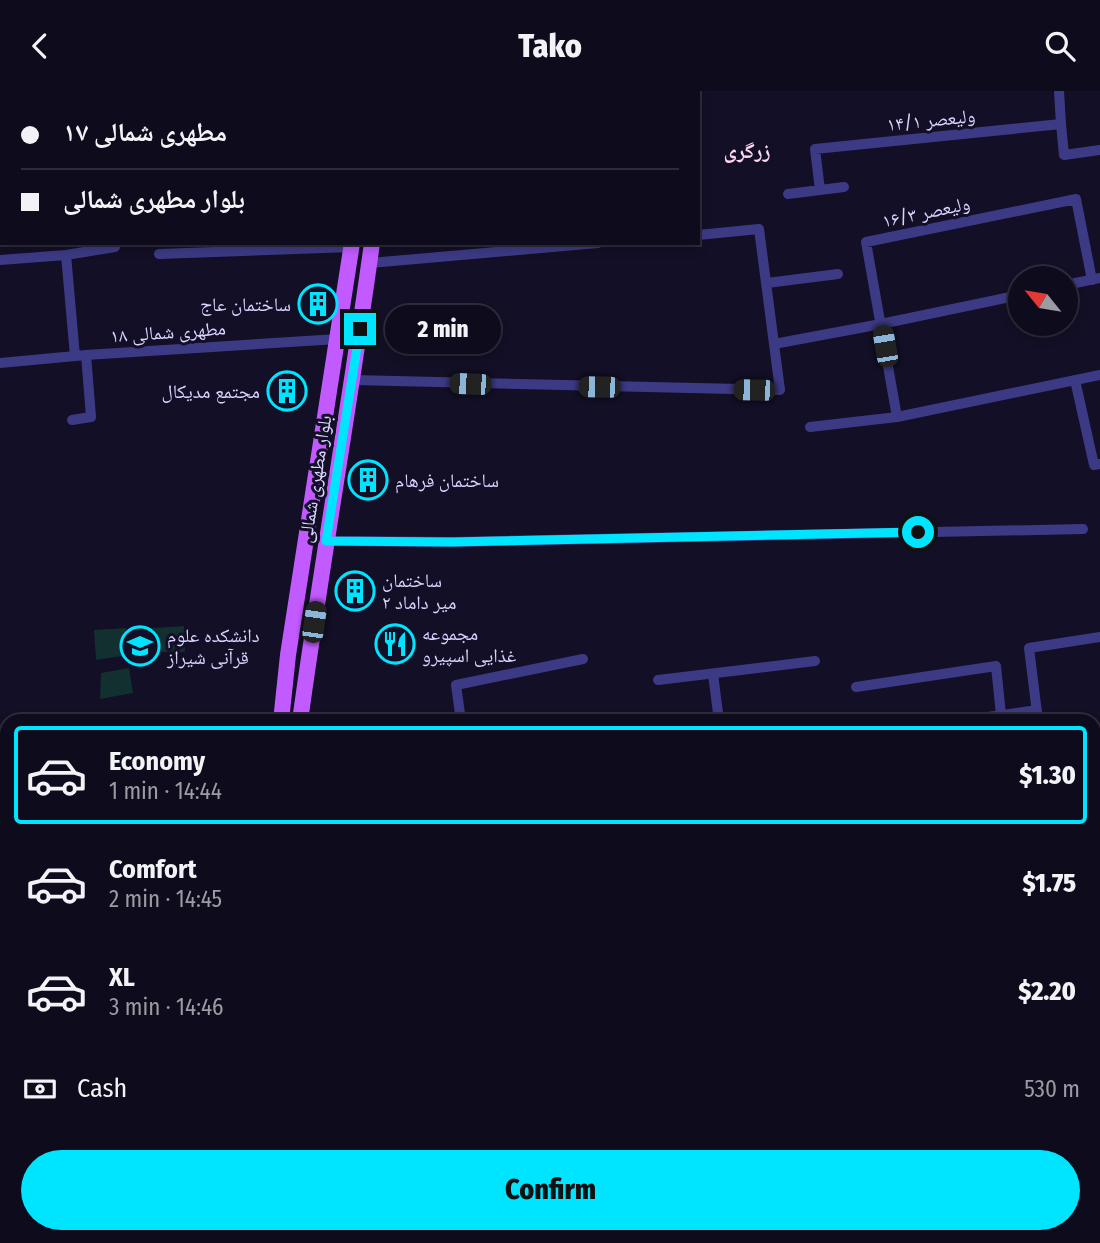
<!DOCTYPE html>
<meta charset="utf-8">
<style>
body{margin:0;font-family:"Fira Sans Condensed","Noto Naskh Arabic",sans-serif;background:#1c1929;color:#f1f3f6;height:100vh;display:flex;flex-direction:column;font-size:26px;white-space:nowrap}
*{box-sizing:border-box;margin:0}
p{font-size:23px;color:#9b9ba3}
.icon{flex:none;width:38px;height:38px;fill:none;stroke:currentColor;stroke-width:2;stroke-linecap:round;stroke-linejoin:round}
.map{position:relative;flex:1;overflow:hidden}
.panel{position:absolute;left:0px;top:623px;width:1101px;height:530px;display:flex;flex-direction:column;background:#0e0b1c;border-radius:21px 21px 0 0;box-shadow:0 4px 10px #0003,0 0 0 2px #2e2b3b}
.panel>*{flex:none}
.banner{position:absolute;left:0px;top:0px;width:700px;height:154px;box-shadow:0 4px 10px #0003,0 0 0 2px #2e2b3b;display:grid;align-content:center;height:154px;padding:0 21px;background:#0e0b1c}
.needle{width:46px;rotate:300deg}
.buttons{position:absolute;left:1008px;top:175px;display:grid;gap:14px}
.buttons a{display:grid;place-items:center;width:70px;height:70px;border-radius:50%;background:#0e0b1c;box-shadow:0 4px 10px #0003,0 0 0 2px #2e2b3b;font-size:35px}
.end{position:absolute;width:32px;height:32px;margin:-16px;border:9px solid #00e5ff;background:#111;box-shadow:0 0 0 4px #111}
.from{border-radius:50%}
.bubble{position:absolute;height:49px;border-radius:24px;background:#0e0b1c;box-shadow:0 4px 10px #0003,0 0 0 2px #2e2b3b;font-size:23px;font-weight:800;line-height:49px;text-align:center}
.car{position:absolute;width:21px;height:42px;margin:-21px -10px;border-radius:9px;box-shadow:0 0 5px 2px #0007;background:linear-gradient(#222 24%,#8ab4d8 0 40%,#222 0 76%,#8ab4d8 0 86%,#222 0)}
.banner b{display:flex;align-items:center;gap:24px;height:66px;font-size:26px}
.banner b+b{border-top:2px solid #2e2b3b}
.banner i{width:18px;height:18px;background:#f1f3f6}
ul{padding:12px 0 0;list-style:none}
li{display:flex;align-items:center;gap:21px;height:98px;margin:0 14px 10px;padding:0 7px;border:4px solid transparent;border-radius:7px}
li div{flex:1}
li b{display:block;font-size:26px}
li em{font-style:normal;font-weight:800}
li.current{border-color:#00e5ff}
li>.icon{width:63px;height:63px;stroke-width:1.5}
.pay{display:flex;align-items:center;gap:18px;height:77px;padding:0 21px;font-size:26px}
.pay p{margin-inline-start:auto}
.cta{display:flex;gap:14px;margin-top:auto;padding:14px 21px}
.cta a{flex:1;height:80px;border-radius:42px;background:#00e5ff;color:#111;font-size:28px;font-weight:800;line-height:80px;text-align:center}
header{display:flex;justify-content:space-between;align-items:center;height:91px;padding:0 21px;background:#0e0b1c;font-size:32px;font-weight:800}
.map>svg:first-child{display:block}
.green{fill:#12302f}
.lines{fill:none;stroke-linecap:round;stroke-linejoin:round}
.primary-tunnel{stroke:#312d47;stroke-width:16;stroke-dasharray:16 8;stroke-linecap:butt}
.street{stroke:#3d3a85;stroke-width:10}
.secondary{stroke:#6f6bff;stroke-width:14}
.primary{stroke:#c25bff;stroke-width:16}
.route{stroke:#00e5ff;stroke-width:9}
.labels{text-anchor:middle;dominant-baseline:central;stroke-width:6;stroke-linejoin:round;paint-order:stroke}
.street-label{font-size:19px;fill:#d9d4ff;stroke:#130f26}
.poi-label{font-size:19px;fill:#d9d4ff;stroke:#130f26;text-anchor:start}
.neighbourhood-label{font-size:21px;font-weight:bold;fill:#ffd6f0;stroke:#130f26}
</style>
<header><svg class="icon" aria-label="back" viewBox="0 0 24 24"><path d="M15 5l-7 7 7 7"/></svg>Tako<svg class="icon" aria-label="search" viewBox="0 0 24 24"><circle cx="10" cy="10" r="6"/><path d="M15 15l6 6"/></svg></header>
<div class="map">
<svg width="1100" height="1152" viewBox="0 0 1100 1152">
<rect width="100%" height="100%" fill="#130f26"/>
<path class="green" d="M184,535L185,561H141L139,538Z
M126,537L128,564L96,569L94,539Z
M129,577L133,602L100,608L101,582Z"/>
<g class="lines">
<path class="primary-tunnel" d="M188,1152L190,1146
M201,1152L204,1146"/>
<path class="street" d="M302,0V2
M1059,0L1061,33
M657,2L668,0
M820,99L815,58L1061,33L1064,64L1100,59
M788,103L844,96
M159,163L351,156
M66,164L75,265
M0,169L66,164L115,156
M370,172L598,152
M767,192L838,183
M1066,194L1100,187
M774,253L881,233L1020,204
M0,272L86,264L338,248
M353,289L780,299L759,138L698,144
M1075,289L1094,374L1100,373
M897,326L866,151L1076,108L1092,189
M72,329L91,326L86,264
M810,336L897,326L1100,284
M326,450L452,451L1083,438
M713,583L719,630
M658,589L815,570
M856,596L996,575L1001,624
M461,630L456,594L583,568
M959,630L1037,619
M1038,630L1029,557L1100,546
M1094,663L1100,662
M570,1146V1152
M717,1146L718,1152
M885,1146L886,1152
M1003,1146L1004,1152
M1073,1146V1152
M335,1152L340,1146"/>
<path class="secondary" d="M1094,788L1100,786
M1094,809L1100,807
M0,1040H7
M0,1050H7
M0,1066H7
M151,1152L152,1146
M220,1152L223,1146"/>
<path class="primary" d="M376,2V0
M395,2V0
M281,630L288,564L352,152
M300,630C322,470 350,312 372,152
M167,1152L170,1146"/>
</g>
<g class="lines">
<path class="route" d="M360,238L326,450L452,451L918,441"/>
</g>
<defs>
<g id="building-ring" transform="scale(2.0125)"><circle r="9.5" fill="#130f26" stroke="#00e5ff" stroke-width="1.5"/><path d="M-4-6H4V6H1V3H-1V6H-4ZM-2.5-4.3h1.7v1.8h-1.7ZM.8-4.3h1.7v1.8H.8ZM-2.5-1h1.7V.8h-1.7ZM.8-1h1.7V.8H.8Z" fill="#00e5ff"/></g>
<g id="restaurant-ring" transform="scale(2.0125)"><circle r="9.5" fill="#130f26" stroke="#00e5ff" stroke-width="1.5"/><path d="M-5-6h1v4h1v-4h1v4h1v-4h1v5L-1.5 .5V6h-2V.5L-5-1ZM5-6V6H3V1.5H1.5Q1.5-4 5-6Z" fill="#00e5ff"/></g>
<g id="university-ring" transform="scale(2.0125)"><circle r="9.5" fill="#130f26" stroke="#00e5ff" stroke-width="1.5"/><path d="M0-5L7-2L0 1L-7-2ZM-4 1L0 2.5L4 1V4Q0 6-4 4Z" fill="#00e5ff"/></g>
</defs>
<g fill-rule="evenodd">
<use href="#building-ring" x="318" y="213"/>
<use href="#building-ring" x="287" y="300"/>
<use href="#building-ring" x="368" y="389"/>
<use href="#building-ring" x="355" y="500"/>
<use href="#restaurant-ring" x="395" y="553"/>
<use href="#university-ring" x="140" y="555"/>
</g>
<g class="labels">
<g class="street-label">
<text transform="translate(931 29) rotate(-6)">۱۴/۱ ولیعصر</text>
<text transform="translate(926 121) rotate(-12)">۱۶/۳ ولیعصر</text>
<text transform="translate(168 241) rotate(-4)">۱۸ مطهری شمالی</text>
<text transform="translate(315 388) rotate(-81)">بلوار مطهرى شمالى</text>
</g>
<g class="poi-label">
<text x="291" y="213" text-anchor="end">ساختمان عاج</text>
<text x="260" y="300" text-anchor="end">مجتمع مدیکال</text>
<text x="395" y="389">ساختمان فرهام</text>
<text x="382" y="489">ساختمان<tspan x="382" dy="22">میر داماد ۲</tspan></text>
<text x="422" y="542">مجموعه<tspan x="422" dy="22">غذایی اسپیرو</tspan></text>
<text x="167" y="544">دانشکده علوم<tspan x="167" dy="22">قرآنی شیراز</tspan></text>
</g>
<g class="neighbourhood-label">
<text x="747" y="60">زرگری</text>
</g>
</g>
</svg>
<div class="buttons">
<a><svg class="needle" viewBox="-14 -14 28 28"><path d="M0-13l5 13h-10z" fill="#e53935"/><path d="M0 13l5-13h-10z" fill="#9b9ba3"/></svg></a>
</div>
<i class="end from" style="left:918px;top:441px"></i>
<i class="end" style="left:360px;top:238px"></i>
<div class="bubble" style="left:385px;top:214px;width:116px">2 min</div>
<i class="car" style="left:885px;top:255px;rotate:350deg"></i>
<i class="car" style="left:470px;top:293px;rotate:272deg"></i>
<i class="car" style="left:599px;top:296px;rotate:271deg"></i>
<i class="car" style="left:754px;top:299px;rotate:271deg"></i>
<i class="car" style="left:314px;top:531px;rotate:8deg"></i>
<div class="banner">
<b><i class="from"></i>۱۷ مطهری شمالی</b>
<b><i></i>بلوار مطهرى شمالى</b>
</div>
<section class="panel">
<ul>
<li class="current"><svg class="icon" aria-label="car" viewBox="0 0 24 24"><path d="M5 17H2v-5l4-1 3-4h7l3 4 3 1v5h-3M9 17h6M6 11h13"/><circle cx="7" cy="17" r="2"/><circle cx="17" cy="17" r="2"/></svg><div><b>Economy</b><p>1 min · 14:44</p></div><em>$1.30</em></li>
<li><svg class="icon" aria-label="car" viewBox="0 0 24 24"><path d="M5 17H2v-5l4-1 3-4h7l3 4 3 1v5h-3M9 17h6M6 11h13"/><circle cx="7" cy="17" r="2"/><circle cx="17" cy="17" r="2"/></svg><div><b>Comfort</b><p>2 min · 14:45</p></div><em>$1.75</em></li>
<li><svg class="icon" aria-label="car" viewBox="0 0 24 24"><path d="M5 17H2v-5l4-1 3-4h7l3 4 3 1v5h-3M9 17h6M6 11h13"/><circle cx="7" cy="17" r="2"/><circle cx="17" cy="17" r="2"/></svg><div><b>XL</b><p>3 min · 14:46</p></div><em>$2.20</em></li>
</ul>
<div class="pay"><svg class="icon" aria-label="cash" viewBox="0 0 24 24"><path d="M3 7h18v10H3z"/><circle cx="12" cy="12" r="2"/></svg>Cash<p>530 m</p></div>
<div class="cta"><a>Confirm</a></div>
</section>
</div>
